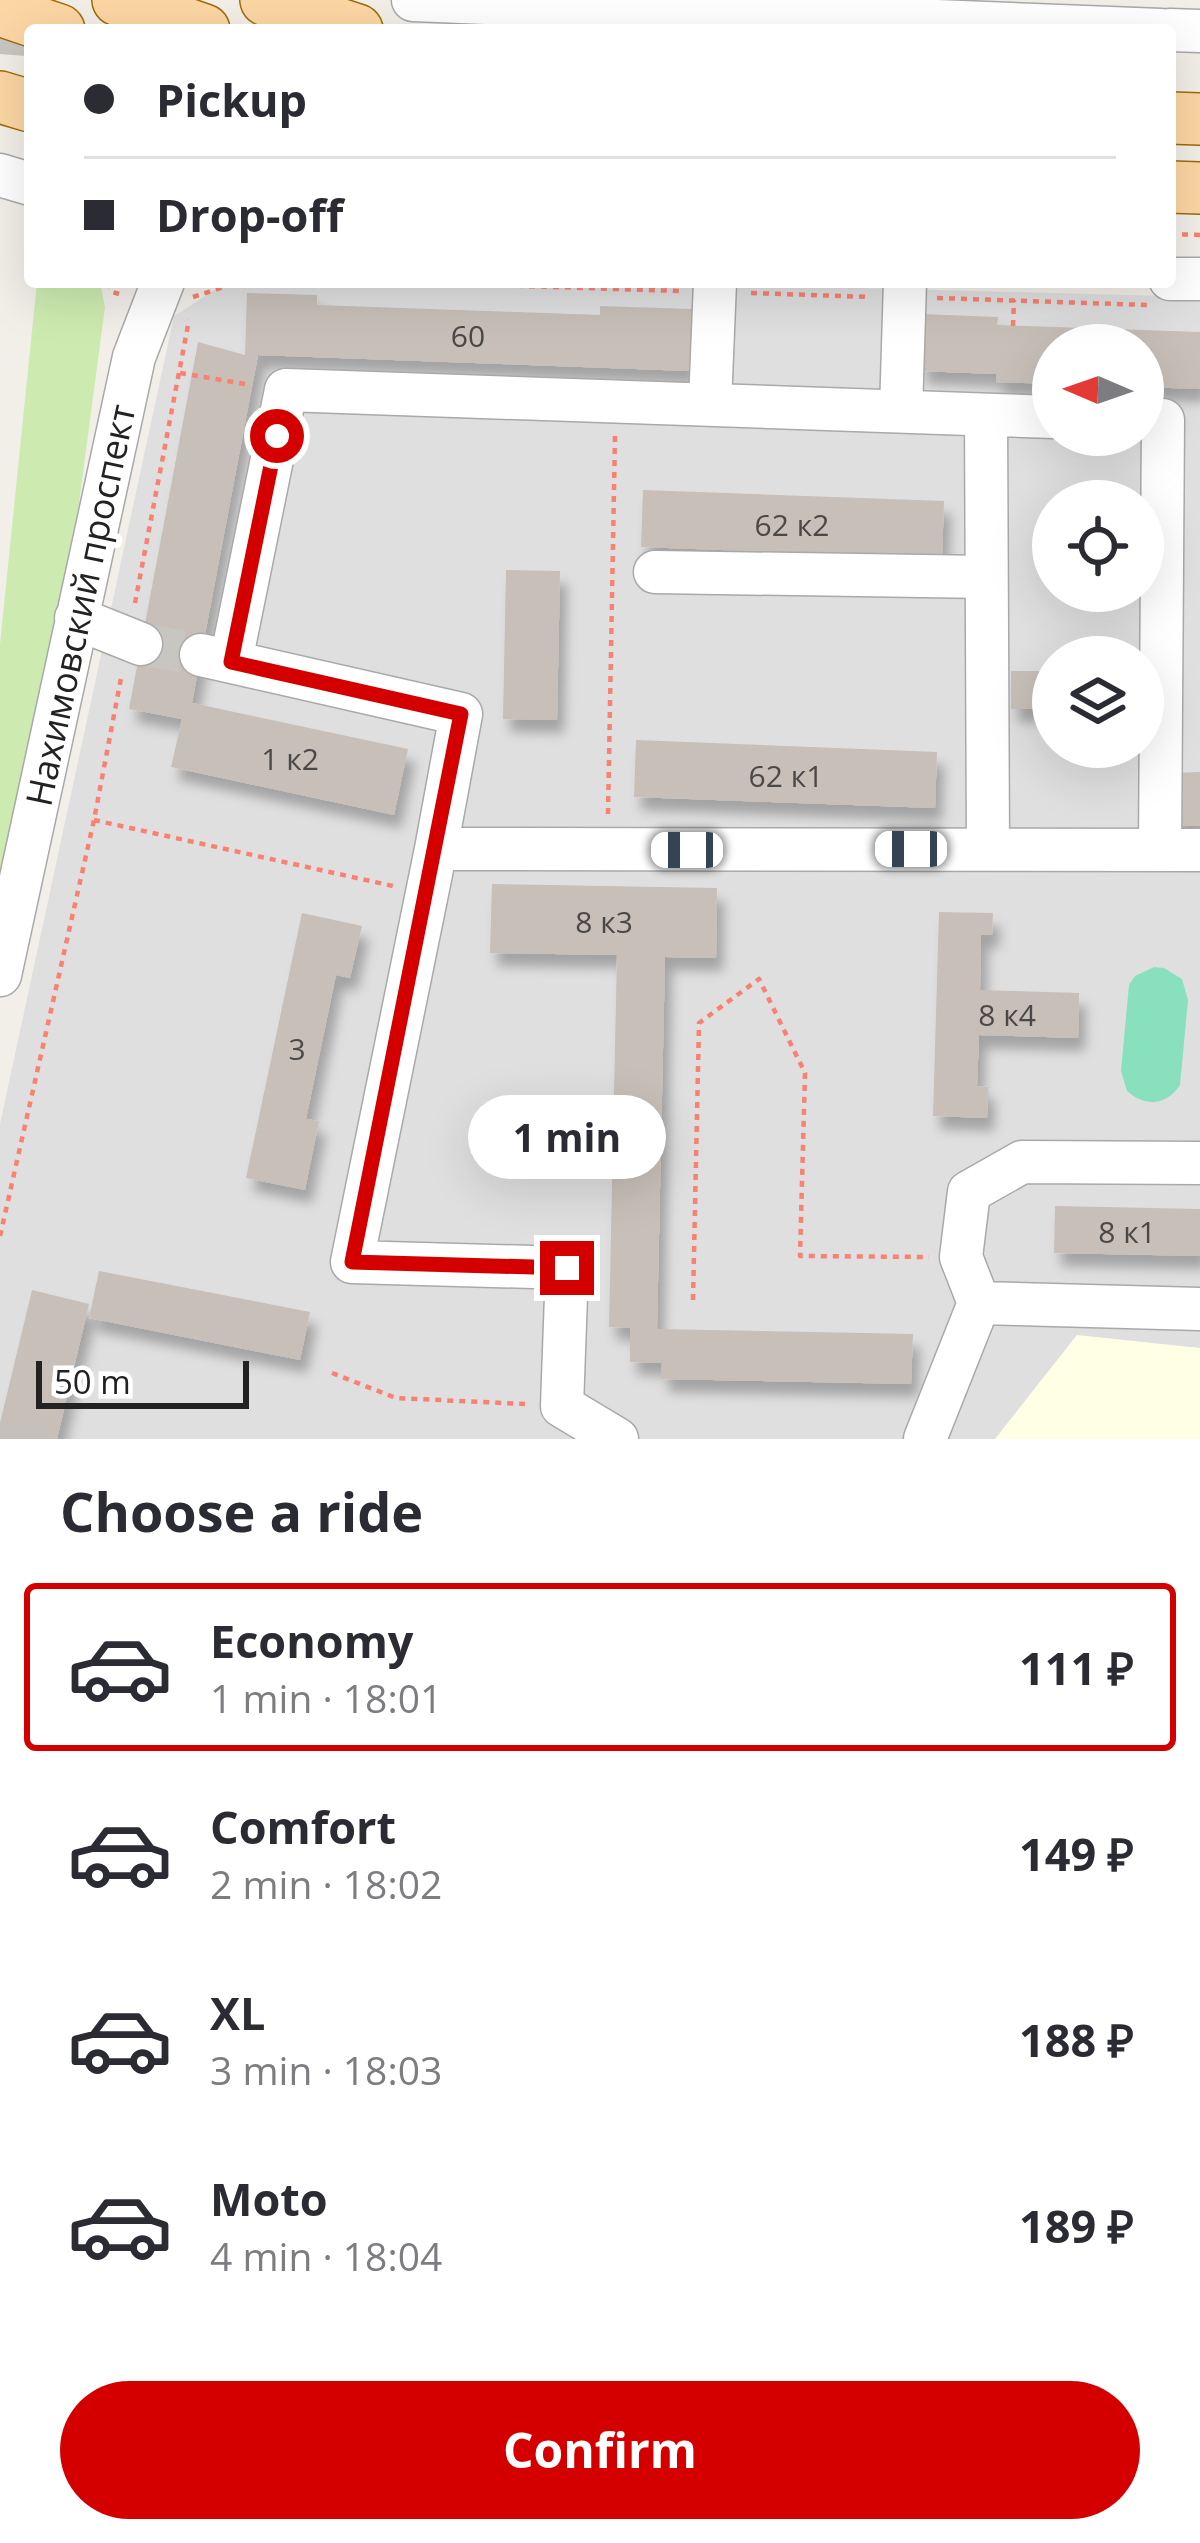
<!DOCTYPE html>
<meta charset="utf-8">
<style>
body{margin:0;font-family:"Open Sans",sans-serif;background:#f7f7f7;color:#2b2b33;height:100vh;display:flex;flex-direction:column;font-size:45px;white-space:nowrap}
*{box-sizing:border-box;margin:0}
p{font-size:39px;color:#7c7c81}
.icon{flex:none;width:66px;height:66px;fill:none;stroke:currentColor;stroke-width:2;stroke-linecap:round;stroke-linejoin:round}
.map{position:relative;height:1439px;overflow:hidden}
.side{display:flex;flex-direction:column;background:#fff;flex:1}
.side>*{flex:none}
.top-card{position:absolute;left:24px;top:24px;width:1152px;height:264px;border-radius:12px;box-shadow:0 12px 48px #0002;display:grid;align-content:center;height:264px;padding:0 60px;background:#fff}
.needle{width:78px;rotate:272deg}
.fabs{position:absolute;left:1032px;top:324px;display:grid;gap:24px}
.fabs a{display:grid;place-items:center;width:132px;height:132px;border-radius:50%;background:#fff;box-shadow:0 12px 48px #0002;font-size:60px}
.scale{position:absolute;left:36px;bottom:30px;width:213px;box-sizing:border-box;padding-left:12px;border:6px solid #222;border-top:0;font-size:33px;line-height:42px;white-space:nowrap;color:#222;-webkit-text-stroke:9px #fff;paint-order:stroke}
.end{position:absolute;width:54px;height:54px;margin:-27px;border:15px solid #d40000;background:#fff;box-shadow:0 0 0 6px #fff}
.from{border-radius:50%}
.bubble{position:absolute;height:84px;border-radius:42px;background:#fff;box-shadow:0 12px 48px #0002;font-size:39px;font-weight:700;line-height:84px;text-align:center}
.car{position:absolute;width:36px;height:72px;margin:-36px -18px;border-radius:15px;box-shadow:0 0 9px 3px #0007;background:linear-gradient(#fff 24%,#345 0 40%,#fff 0 76%,#345 0 86%,#fff 0)}
.top-card b{display:flex;align-items:center;gap:42px;height:114px;font-size:45px}
.top-card b+b{border-top:3px solid #e1e1e2}
.top-card i{width:30px;height:30px;background:#2b2b33}
ul{padding:0;list-style:none}
li{display:flex;align-items:center;gap:36px;height:168px;margin:0 24px 18px;padding:0 36px;border:6px solid transparent;border-radius:12px}
li div{flex:1}
li b{display:block;font-size:45px}
li em{font-style:normal;font-weight:700}
li.active{border-color:#d40000}
li>.icon{width:108px;height:108px;stroke-width:1.5}
h2{padding:0 60px;font-size:54px;line-height:144px}
.button{display:flex;gap:24px;margin-top:auto;padding:24px 60px}
.button a{flex:1;height:138px;border-radius:72px;background:#d40000;color:#fff;font-size:48px;font-weight:700;line-height:138px;text-align:center}
.map>svg:first-child{display:block}
.residential{fill:#e0dfdf;fill-rule:evenodd}
.education{fill:#ffffe5}
.grass{fill:#cdebb0}
.pitch{fill:#88e0be}
.building{fill:#c7bfb8;filter:url(#shadow)}
.lines{fill:none;stroke-linecap:round;stroke-linejoin:round}
.minor-tunnel{stroke:#c8c6c1;stroke-width:42;stroke-dasharray:42 21;stroke-linecap:butt}
.major-tunnel{stroke:#c8c6c1;stroke-width:51;stroke-dasharray:51 26;stroke-linecap:butt}
.minor-casing{stroke:#a9a9a9;stroke-width:45}
.major-casing{stroke:#a06b00;stroke-width:54}
.path{stroke:#fa8072;stroke-width:4.5;stroke-dasharray:6 6;stroke-linecap:butt}
.minor{stroke:#fff;stroke-width:42}
.major{stroke:#fcd6a4;stroke-width:51}
.route{stroke:#d40000;stroke-width:15}
.labels{text-anchor:middle;dominant-baseline:central;stroke-width:12;stroke-linejoin:round;paint-order:stroke}
.number-label{font-size:30px;fill:#4b4948}
.street-label{font-size:36px;fill:#222;stroke:#fff}
</style>
<div class="map">
<svg width="1200" height="1439" viewBox="0 0 1200 1439">
<defs>
<filter id="shadow"><feDropShadow dx="7" dy="13" stdDeviation="6" flood-color="#0004"/></filter>
</defs>
<rect width="100%" height="100%" fill="#f2efe9"/>
<path class="residential" d="M227,282L863,288L1200,297V1439H0V1124L174,316ZM1053,345H1143V435H1053ZM1053,501H1143V591H1053ZM1053,657H1143V747H1053Z"/>
<path class="education" d="M1077,1335L1200,1348V1439H995Z"/>
<path class="grass" d="M37,282H100L105,307L70,571L0,898V644Z"/>
<path class="pitch" d="M1154,967L1164,968L1182,979L1188,1000L1180,1085C1166,1106 1145,1107 1127,1091L1121,1071L1129,985L1135,976Z"/>
<path class="building" d="M247,293L317,295V305L600,315V306L692,309L689,371L258,355L192,703L408,749L394,815L171,767L182,719L129,709L198,342L245,355Z
M921,314L998,317L997,325L1200,332V389L1143,387V345H1053V384L996,382V374L919,371Z
M643,490L944,501L942,558L641,547Z
M506,570L560,571L557,720L503,719Z
M1011,671H1040L1039,709H1011Z
M636,740L937,752L935,808L634,797Z
M1200,772V826H1171V773Z
M492,884L717,888L716,958L665,957L657,1329L913,1334L911,1384L661,1379L662,1363L630,1362V1328L609,1327L617,955L490,953Z
M939,912L993,913L992,935H981L980,990L1079,993L1078,1038L979,1035L977,1086L988,1087L987,1118L933,1116Z
M302,913L362,926L350,978L336,975L306,1119L319,1121L305,1190L246,1178Z
M1055,1206L1200,1209V1256L1054,1253Z
M99,1271L310,1312L300,1360L89,1318Z
M32,1290L89,1304L57,1439H0V1423Z"/>
<g class="lines">
<path class="minor-tunnel" d="M141,644L201,655"/>
<path class="major-tunnel" d="M0,54L4,0"/>
<g class="minor-casing">
<path id="minor" d="M413,0L1161,30
M1170,30L1200,31
M0,175L30,184
M1170,279H1200
M710,404L715,282
M901,411L905,282
M986,415L988,849
M655,572L986,577
M76,618L141,644
M201,655L461,714L436,849L1200,850
M231,661L286,390L1053,417
M436,849L352,1262L567,1268L562,1406L617,1439
M1160,850L1163,420
M0,975L134,357L163,282
M979,1303L961,1257L969,1192L1022,1162L1200,1163
M925,1439L979,1303L1200,1309"/>
</g>
<g class="major-casing">
<path id="major" d="M118,0L204,30
M266,0L357,30
M0,10L59,30
M0,97L30,106
M1170,118L1200,119
M1170,187L1200,188"/>
</g>
<path class="path" d="M1170,234L1200,235
M109,282L112,292L119,294
M397,282L679,291
M751,293L871,297
M193,297L239,282
M937,298L1147,305
M1013,326L1014,300
M180,373L251,385
M135,603L189,320
M608,814L615,435
M94,820L393,886
M0,1236L94,820L122,673
M693,1300L699,1023L759,979L805,1073L800,1256L929,1257
M332,1373L396,1398L525,1404"/>
<use href="#minor" class="minor"/>
<use href="#major" class="major"/>
</g>
<g class="lines">
<path class="route" d="M277,436L231,662L461,714L352,1262L567,1268"/>
</g>
<g class="labels">
<g class="number-label">
<text x="468" y="335">60</text>
<text x="792" y="524">62 к2</text>
<text x="290" y="758">1 к2</text>
<text x="786" y="775">62 к1</text>
<text x="604" y="921">8 к3</text>
<text x="1007" y="1014">8 к4</text>
<text x="297" y="1048">3</text>
<text x="1127" y="1231">8 к1</text>
</g>
<g class="street-label">
<text transform="translate(80 605) rotate(-78)">Нахимовский проспект</text>
</g>
</g>
</svg>
<div class="fabs">
<a><svg class="needle" viewBox="-14 -14 28 28"><path d="M0-13l5 13h-10z" fill="#e53935"/><path d="M0 13l5-13h-10z" fill="#7c7c81"/></svg></a>
<a><svg class="icon" aria-label="locate" viewBox="0 0 24 24"><circle cx="12" cy="12" r="6"/><path d="M12 2v4M12 18v4M2 12h4M18 12h4"/></svg></a>
<a><svg class="icon" aria-label="layers" viewBox="0 0 24 24"><path d="M12 4l9 5-9 5-9-5zM3 14l9 5 9-5"/></svg></a>
</div>
<div class="scale">50 m</div>
<i class="end from" style="left:277px;top:436px"></i>
<i class="end" style="left:567px;top:1268px"></i>
<div class="bubble" style="left:468px;top:1095px;width:198px">1 min</div>
<i class="car" style="left:911px;top:849px;rotate:270deg"></i>
<i class="car" style="left:687px;top:850px;rotate:270deg"></i>
<div class="top-card">
<b><i class="from"></i>Pickup</b>
<b><i></i>Drop-off</b>
</div>
</div>
<section class="side">
<h2>Choose a ride</h2>
<ul>
<li class="active"><svg class="icon" aria-label="car" viewBox="0 0 24 24"><path d="M5 17H2v-5l4-1 3-4h7l3 4 3 1v5h-3M9 17h6M6 11h13"/><circle cx="7" cy="17" r="2"/><circle cx="17" cy="17" r="2"/></svg><div><b>Economy</b><p>1 min · 18:01</p></div><em>111 ₽</em></li>
<li><svg class="icon" aria-label="car" viewBox="0 0 24 24"><path d="M5 17H2v-5l4-1 3-4h7l3 4 3 1v5h-3M9 17h6M6 11h13"/><circle cx="7" cy="17" r="2"/><circle cx="17" cy="17" r="2"/></svg><div><b>Comfort</b><p>2 min · 18:02</p></div><em>149 ₽</em></li>
<li><svg class="icon" aria-label="car" viewBox="0 0 24 24"><path d="M5 17H2v-5l4-1 3-4h7l3 4 3 1v5h-3M9 17h6M6 11h13"/><circle cx="7" cy="17" r="2"/><circle cx="17" cy="17" r="2"/></svg><div><b>XL</b><p>3 min · 18:03</p></div><em>188 ₽</em></li>
<li><svg class="icon" aria-label="car" viewBox="0 0 24 24"><path d="M5 17H2v-5l4-1 3-4h7l3 4 3 1v5h-3M9 17h6M6 11h13"/><circle cx="7" cy="17" r="2"/><circle cx="17" cy="17" r="2"/></svg><div><b>Moto</b><p>4 min · 18:04</p></div><em>189 ₽</em></li>
</ul>
<div class="button"><a>Confirm</a></div>
</section>
